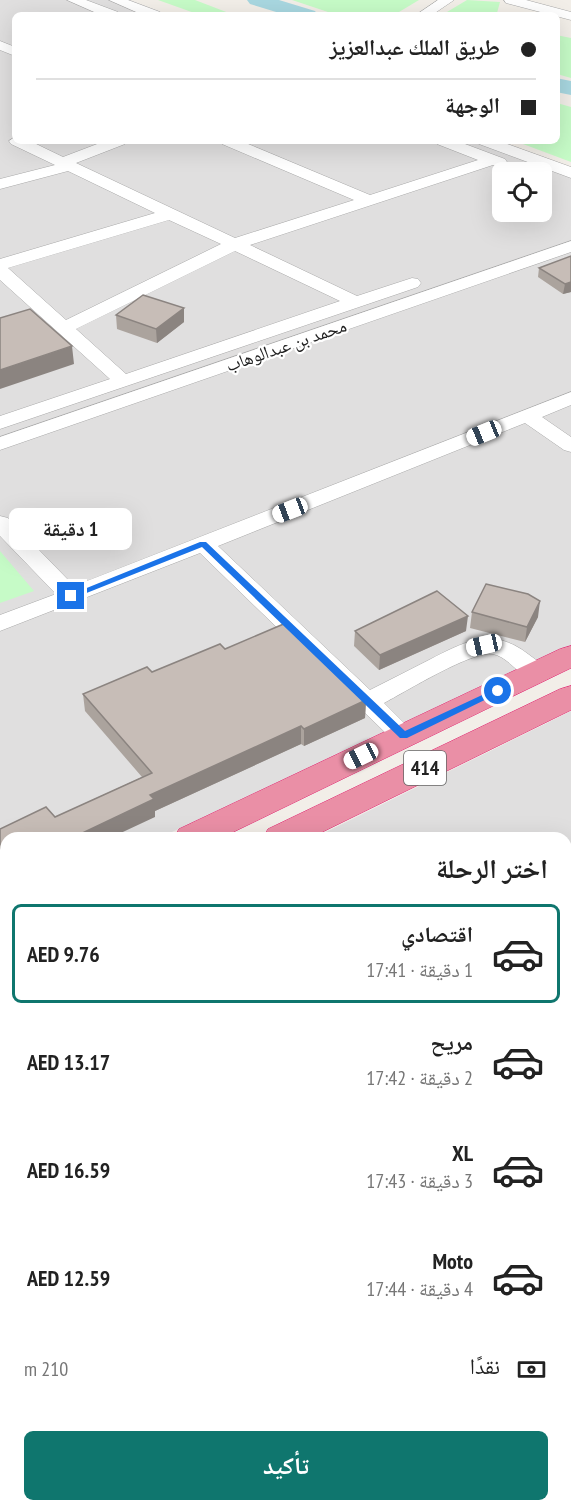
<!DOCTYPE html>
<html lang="ar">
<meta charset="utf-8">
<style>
body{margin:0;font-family:"PT Sans Narrow","Noto Naskh Arabic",sans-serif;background:#f6f6f6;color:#222;direction:rtl;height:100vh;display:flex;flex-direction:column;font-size:22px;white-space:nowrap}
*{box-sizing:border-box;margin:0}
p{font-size:20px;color:#767676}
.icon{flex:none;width:33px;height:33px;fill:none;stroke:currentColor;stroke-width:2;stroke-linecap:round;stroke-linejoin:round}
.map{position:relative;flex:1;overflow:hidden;direction:ltr}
.details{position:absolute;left:0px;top:832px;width:572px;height:680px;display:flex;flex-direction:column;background:#fff;border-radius:18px 18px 0 0;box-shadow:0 6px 24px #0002;direction:rtl}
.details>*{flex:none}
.top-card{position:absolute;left:12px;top:12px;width:548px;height:132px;border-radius:9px;box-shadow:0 6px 24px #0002;direction:rtl;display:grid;align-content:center;height:132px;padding:0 24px;background:#fff}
.controls{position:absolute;left:492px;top:162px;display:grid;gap:12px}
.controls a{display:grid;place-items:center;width:60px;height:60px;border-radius:9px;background:#fff;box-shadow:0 6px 24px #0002;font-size:30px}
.end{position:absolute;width:27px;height:27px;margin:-14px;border:8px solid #1a73e8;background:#fff;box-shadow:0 0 0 3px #fff}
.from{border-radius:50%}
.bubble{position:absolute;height:42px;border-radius:9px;background:#fff;box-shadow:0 6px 24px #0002;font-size:20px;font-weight:800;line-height:42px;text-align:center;direction:rtl}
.car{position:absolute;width:18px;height:36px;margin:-18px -9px;border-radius:8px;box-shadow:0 0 4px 2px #0007;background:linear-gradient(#fff 24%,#345 0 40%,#fff 0 76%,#345 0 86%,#fff 0)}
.top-card b{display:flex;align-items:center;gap:21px;height:57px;font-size:22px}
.top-card b+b{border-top:2px solid #e0e0e0}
.top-card i{width:15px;height:15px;background:#222}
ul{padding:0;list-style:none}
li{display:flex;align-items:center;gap:18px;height:99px;margin:0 12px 9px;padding:0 12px;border:3px solid transparent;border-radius:9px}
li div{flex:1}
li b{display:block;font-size:22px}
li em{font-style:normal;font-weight:800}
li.active{border-color:#0f766e}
li>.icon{width:54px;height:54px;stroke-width:1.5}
h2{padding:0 24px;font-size:27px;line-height:72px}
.pay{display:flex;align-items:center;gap:15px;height:66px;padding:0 24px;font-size:22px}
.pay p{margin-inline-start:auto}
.cta{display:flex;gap:12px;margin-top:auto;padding:12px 24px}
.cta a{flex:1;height:69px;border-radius:9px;background:#0f766e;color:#fff;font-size:24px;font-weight:800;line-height:69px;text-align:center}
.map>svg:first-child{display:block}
.residential{fill:#e0dfdf;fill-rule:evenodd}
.park{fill:#c6fbc7}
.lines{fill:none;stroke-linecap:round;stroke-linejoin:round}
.river{fill:#a8d7e0;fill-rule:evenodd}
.minor-casing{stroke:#a9a9a9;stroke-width:1}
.highway-casing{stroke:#e02571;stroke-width:1}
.minor{fill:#fff;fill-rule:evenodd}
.highway{fill:#ea8fa6;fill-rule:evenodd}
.wall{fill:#aba39d}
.shaded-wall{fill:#8b8480}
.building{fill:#c7bdb7;stroke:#8b8480;stroke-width:1.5}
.route{fill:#1a73e8}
.labels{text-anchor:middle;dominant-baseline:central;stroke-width:4.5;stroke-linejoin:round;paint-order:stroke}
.far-street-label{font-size:18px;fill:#222;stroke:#fff}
.shield{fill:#fff;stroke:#646464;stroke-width:1.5}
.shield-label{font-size:20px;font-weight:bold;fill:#222}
</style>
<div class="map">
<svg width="571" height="1511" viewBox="0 0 571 1511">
<rect width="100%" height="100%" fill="#f2eee8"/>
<path class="residential" d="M0,0H130L169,15H15V141H501L571,168V646L159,838H6V910L0,913ZM502,172H542V212H502Z
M571,711V1511H0V989L6,986V1506H566V838H314Z"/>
<path class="park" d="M158,0H195L234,15H200Z
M292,0H419L394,15H337Z
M467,0L500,2L497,13L503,15H442Z
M556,35L571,38V78L557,74Z
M557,103L571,107V162L515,141H556Z
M0,551L34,591L0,603Z"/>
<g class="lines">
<path class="river" d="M247,0H279L315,11L318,15H286L250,4Z
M556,78L571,81V95L556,92Z"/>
<g class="minor-casing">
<path id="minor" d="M67,0H86L118,12L120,15H101Z
M109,0H128L160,12L162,15H143Z
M438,0H454L432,15H416Z
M504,0H526L571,12V20L506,3Z
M0,41L15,47V56L0,50Z
M15,137V141H30L63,157L105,141H127L125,144L76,163L235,238L354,200L222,144L220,141H241L370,195L478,160L437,144L435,141H457L505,159L507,162L505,165H493L250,245L357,296L412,278L418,279L421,283L418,287L0,429V416L110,379L0,280V259L155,213L68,171L0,189V179L55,165L11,144L9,141ZM169,220L221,244L66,320L8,268ZM235,251L340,301L126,374L76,329Z
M477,141H499L571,167V178L479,144Z
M571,241V252L0,450V437Z
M571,392V405L542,417L571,437V452L564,450L525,423L218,546L370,690C390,680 409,670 429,660C464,642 492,626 528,654C535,659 543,665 548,673L545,679C521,685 514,659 493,654C473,650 405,692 384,703L417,736L413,742L404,745L395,742L200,553L0,631V615L56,594L0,536V516L8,518L74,586Z
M0,1021L6,1023V1054L0,1052Z
M571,1082V1109L566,1111V1084Z
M0,1111L6,1113V1148L0,1145Z
M571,1131V1160L566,1162V1133Z
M6,1422V1459L0,1461V1424Z
M6,1483V1506H23L21,1511H0V1486Z
M224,1506H263L265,1511H226Z
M304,1506H343L345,1511H306Z"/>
</g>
<g class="highway-casing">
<path id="highway" d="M571,646V668L221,838H174L179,829L560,649Z
M571,686V710L310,838H263L268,829L560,689Z
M6,914V943L0,945V916Z
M6,956V987L0,989V958Z"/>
</g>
<use href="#minor" class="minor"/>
<use href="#highway" class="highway"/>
</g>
<path class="wall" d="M571,256V292L563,294L538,277L539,268Z
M184,308V322L157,343L117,329L116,315Z
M472,612L538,617L525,642L470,628Z
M355,631H466L379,670L354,646Z
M225,649L366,700L365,718L304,746L301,744L155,811V817H55L142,777L85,711L83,694Z"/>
<path class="shaded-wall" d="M571,282V292L563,294L565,284Z
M184,308V322L157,343L156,329Z
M72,346L74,364L0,389V370Z
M540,601L538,617L525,642L527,627Z
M468,616L466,631L379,670L380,655Z
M366,700L365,718L304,746V729Z
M301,726V744L155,811V817L110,838H72L150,795Z
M6,872V891L0,894V875Z"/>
<path class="building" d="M571,256V282L565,284L539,268Z
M143,295L184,308L156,329L116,315Z
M30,309L72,346L0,370V318Z
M486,584L528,594L540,601L527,627L472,612Z
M437,591L468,616L380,655L355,631Z
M286,623L366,700L304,729L301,726L150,795L154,799L72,838H6V872L0,875V829L46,807L55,817L152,773L83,694L147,667L152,672L220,644L225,649Z"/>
<path class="route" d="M200,542H206L405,731L495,689L503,691L407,738H400L202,547L74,598L67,596Z"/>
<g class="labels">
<g class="far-street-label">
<text transform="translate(286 345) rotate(-19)">محمد بن عبدالوهاب</text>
</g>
<rect class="shield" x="404" y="751" width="42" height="34" rx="4.5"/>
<g class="shield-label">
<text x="425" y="768">414</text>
</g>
</g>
</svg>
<div class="controls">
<a><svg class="icon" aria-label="locate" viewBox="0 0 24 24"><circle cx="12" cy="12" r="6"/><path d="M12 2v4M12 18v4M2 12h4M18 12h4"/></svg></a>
</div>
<i class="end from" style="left:498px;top:691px"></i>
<i class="end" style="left:71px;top:596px"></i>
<div class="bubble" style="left:9px;top:508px;width:123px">1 دقيقة</div>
<i class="car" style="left:484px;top:433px;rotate:248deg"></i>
<i class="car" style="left:290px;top:510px;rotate:249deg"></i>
<i class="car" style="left:484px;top:645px;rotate:257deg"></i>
<i class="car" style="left:361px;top:756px;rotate:244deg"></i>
<div class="top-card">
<b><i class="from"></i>طريق الملك عبدالعزيز</b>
<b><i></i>الوجهة</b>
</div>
<section class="details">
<h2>اختر الرحلة</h2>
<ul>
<li class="active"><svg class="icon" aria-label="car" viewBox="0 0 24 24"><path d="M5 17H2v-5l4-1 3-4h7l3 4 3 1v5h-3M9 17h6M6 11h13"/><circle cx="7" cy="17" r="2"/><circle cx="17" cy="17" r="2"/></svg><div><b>اقتصادي</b><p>1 دقيقة · 17:41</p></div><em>AED 9.76</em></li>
<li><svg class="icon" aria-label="car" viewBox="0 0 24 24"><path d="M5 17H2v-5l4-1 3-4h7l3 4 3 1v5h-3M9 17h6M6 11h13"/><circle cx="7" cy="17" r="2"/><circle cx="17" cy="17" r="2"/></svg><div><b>مريح</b><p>2 دقيقة · 17:42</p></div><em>AED 13.17</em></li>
<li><svg class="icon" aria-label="car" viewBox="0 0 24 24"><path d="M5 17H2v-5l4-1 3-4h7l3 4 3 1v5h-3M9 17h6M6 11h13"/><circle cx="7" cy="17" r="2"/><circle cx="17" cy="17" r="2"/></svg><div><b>XL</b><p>3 دقيقة · 17:43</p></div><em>AED 16.59</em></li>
<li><svg class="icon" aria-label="car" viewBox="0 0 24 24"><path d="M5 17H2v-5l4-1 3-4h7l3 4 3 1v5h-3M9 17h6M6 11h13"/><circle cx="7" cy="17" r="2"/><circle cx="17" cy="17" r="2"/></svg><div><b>Moto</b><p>4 دقيقة · 17:44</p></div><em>AED 12.59</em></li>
</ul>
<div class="pay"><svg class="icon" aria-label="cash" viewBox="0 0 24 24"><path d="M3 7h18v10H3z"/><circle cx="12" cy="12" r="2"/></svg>نقدًا<p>210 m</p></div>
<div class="cta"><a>تأكيد</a></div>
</section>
</div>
